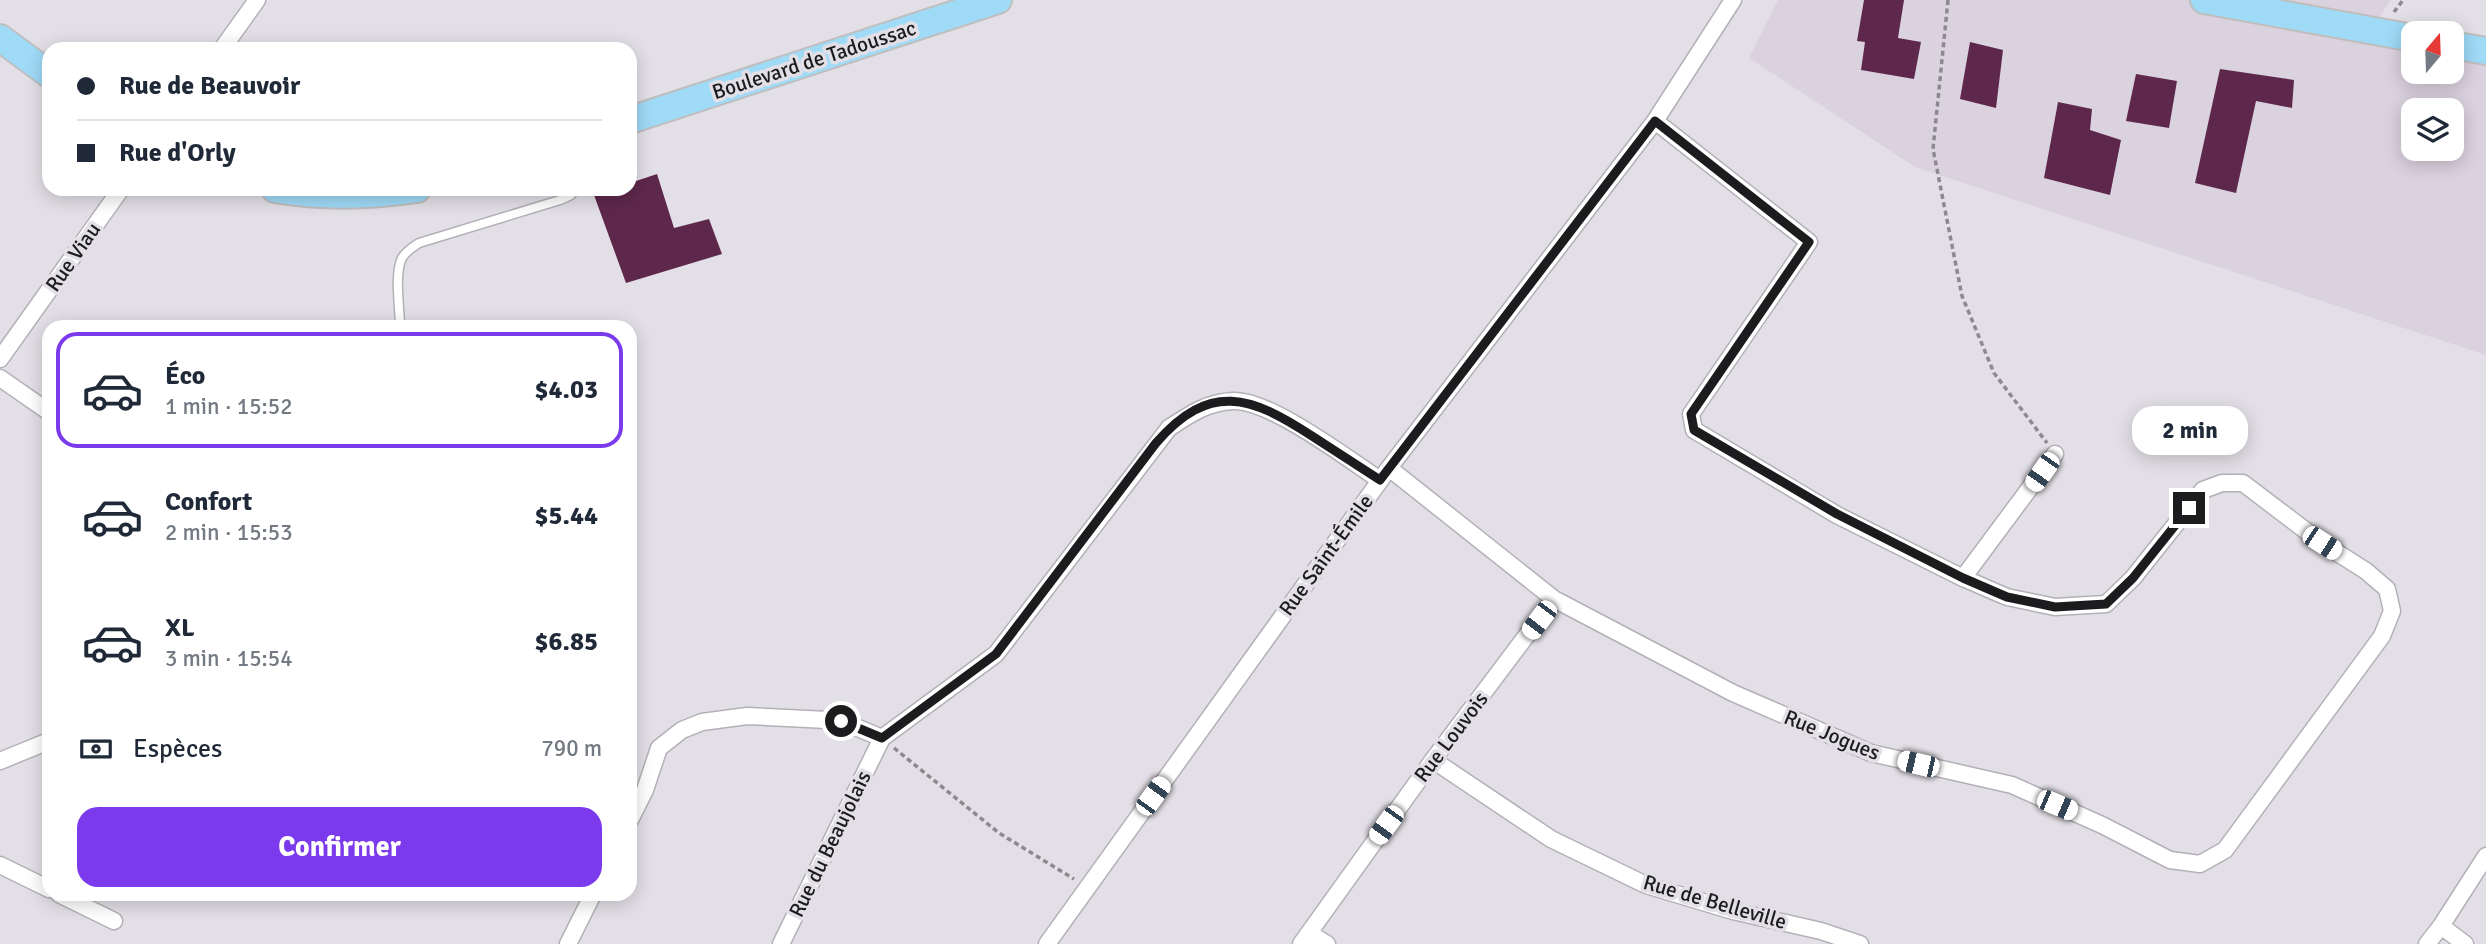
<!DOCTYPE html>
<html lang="fr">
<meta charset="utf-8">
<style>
body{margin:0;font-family:Signika,sans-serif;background:#f6f6f7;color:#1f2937;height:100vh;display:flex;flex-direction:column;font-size:26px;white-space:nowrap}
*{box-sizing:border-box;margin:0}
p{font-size:23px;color:#747a83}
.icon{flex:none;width:38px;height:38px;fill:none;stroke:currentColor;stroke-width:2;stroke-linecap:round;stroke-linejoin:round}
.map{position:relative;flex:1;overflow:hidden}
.panel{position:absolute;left:42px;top:320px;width:595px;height:581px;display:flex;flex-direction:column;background:#fff;border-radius:21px;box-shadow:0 4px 18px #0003}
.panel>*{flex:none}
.top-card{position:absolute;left:42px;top:42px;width:595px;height:154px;border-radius:21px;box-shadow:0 4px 18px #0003;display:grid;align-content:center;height:154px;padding:0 35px;background:#fff}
.needle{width:46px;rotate:19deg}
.controls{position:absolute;left:2401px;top:21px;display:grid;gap:14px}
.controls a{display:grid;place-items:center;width:63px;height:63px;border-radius:14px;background:#fff;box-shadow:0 4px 18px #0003;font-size:35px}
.end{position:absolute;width:32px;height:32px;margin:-16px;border:9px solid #1c1b1d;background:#fff;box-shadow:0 0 0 4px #fff}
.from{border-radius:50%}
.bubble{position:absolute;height:49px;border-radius:21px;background:#fff;box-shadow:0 4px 18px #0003;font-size:23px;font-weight:700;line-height:49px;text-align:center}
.car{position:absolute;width:21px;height:42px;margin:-21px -10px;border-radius:9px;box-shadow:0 0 5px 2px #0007;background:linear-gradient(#fff 24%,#345 0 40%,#fff 0 76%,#345 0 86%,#fff 0)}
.top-card b{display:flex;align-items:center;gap:24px;height:66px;font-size:26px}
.top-card b+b{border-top:2px solid #e0e1e3}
.top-card i{width:18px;height:18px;background:#1f2937}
ul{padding:12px 0 0;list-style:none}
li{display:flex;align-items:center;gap:21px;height:116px;margin:0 14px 10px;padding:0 21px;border:4px solid transparent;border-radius:21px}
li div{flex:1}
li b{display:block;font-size:26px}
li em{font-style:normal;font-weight:700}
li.selected{border-color:#7c3aed}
li>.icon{width:63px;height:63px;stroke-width:1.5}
.pay{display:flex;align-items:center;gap:18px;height:77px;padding:0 35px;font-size:26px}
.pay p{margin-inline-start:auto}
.button{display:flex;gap:14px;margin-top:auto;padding:14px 35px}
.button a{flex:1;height:80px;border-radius:21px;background:#7c3aed;color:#fff;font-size:28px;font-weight:700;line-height:80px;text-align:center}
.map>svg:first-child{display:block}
.built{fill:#dad2df;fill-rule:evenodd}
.building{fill:#5e284c}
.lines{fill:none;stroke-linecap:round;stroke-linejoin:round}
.lane-casing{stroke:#b4b0b7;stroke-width:11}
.street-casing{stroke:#b4b0b7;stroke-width:19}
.primary-casing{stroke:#bfbfc0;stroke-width:30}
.path{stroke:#8d8a8f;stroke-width:3.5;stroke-dasharray:5 3.5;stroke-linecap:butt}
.lane{stroke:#fff;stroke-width:8}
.street{stroke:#fff;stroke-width:16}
.primary{stroke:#9fdaf7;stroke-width:26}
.route{stroke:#1c1b1d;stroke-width:9}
.labels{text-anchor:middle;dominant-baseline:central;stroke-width:7;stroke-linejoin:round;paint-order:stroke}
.street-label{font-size:21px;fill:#1c1b1d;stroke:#e3dfe6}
</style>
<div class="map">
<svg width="2486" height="944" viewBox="0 0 2486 944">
<rect width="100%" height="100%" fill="#e3dfe6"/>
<path class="built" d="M1778,0H2391L2378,19L2486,38V355L1915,167L1749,58ZM2413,33H2452V72H2413ZM2413,110H2452V149H2413Z"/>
<path class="building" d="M1864,0H1904L1898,38L1921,42L1914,79L1861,70L1865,42L1857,41Z
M1970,42L2003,50L1996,108L1960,99Z
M2220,69L2294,80L2292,108L2256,101L2236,193L2195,183Z
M2136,74L2177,81L2169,128L2126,121Z
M2058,102L2092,109L2090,130L2121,140L2110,195L2044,178Z
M657,174L674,228L709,219L722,254L626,283L594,195L612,189H630V183Z"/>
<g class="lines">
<g class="lane-casing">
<path id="lane" d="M400,327C400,309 394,274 402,258C406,251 413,247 419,243L560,200L571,195L575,189"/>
</g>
<g class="street-casing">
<path id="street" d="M222,49L257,0
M0,359L121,189
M0,378L49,412
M1389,468L1554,599L1733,693L1871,753L2012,785L2102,825L2170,860L2200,864L2225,850L2382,636L2392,611L2387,589L2366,571L2322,543L2243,483H2222L2203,490L2133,578L2106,604L2055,607L2007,597L1963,578L1837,515L1694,430L1691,414L1809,242L1655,121
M1963,578L2055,454
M1433,760L1551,839L1646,885L1733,911L1821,931L1860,944
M0,761L49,741
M630,820L645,790L659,748L682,730L702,722L747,716L827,720L841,721L882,738
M0,865L49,889
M59,894L114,921
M2441,926L2465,944
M1309,933L1327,944
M568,944L593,894
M781,944L882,738L996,654L1169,428C1190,414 1208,402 1233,401C1269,399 1348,459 1380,480
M1047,944L1389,468L1655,121L1733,0
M1301,944L1433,760L1554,599
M2427,944L2441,926L2486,856"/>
</g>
<g class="primary-casing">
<path id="primary" d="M2204,0L2413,38
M0,38L49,74
M2452,45L2486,51
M630,120L998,0
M275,189C321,197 370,196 417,189"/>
</g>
<path class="path" d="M1948,0L1933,149L1962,296L1994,373L2047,443
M2394,12L2403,0
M894,748L999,833L1074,879"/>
<use href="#lane" class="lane"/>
<use href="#street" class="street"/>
<use href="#primary" class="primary"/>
</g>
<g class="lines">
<path class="route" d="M841,721L882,738L996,654L1156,443C1210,381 1251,396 1312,436C1334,450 1357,465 1380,480L1655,121L1809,242L1691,414L1694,430L1837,514L1963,578L2007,597L2055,607L2106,604L2133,578L2189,508"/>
</g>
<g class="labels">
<g class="street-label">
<text transform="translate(814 60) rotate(-18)">Boulevard de Tadoussac</text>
<text transform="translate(73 257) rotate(-55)">Rue Viau</text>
<text transform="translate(1326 555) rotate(-54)">Rue Saint-Émile</text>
<text transform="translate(1832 735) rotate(22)">Rue Jogues</text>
<text transform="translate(1451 737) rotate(-53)">Rue Louvois</text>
<text transform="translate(830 844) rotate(-64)">Rue du Beaujolais</text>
<text transform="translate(1715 902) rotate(16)">Rue de Belleville</text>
</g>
</g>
</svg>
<div class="controls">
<a><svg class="needle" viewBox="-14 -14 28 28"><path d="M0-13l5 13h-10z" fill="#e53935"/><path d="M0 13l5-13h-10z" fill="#747a83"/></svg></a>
<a><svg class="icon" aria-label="layers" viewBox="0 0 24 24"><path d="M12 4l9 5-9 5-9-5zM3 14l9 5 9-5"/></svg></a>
</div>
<i class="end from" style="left:841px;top:721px"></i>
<i class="end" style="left:2189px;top:508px"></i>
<div class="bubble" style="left:2132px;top:406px;width:116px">2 min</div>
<i class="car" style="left:2042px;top:472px;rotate:215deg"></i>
<i class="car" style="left:2322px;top:543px;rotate:123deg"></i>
<i class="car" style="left:1539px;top:620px;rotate:217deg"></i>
<i class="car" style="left:1918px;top:764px;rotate:283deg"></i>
<i class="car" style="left:1153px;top:796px;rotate:36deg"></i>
<i class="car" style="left:2057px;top:805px;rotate:113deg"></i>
<i class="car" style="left:1386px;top:825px;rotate:216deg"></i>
<div class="top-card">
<b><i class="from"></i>Rue de Beauvoir</b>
<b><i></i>Rue d'Orly</b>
</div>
<section class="panel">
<ul>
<li class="selected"><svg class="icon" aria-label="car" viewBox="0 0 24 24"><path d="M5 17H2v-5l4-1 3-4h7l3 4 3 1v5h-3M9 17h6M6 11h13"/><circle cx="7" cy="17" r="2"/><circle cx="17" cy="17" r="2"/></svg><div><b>Éco</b><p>1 min · 15:52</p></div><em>$4.03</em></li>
<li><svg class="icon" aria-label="car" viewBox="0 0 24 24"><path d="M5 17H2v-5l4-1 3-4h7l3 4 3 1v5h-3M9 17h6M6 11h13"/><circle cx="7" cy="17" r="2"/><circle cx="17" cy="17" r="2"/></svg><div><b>Confort</b><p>2 min · 15:53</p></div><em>$5.44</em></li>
<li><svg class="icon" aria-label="car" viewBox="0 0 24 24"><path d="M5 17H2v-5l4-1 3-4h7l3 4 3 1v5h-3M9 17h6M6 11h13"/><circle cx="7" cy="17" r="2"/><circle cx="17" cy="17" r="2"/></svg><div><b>XL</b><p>3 min · 15:54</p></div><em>$6.85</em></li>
</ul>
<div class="pay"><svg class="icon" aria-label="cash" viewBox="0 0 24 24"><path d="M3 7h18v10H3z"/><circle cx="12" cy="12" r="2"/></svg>Espèces<p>790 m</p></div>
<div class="button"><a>Confirmer</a></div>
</section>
</div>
